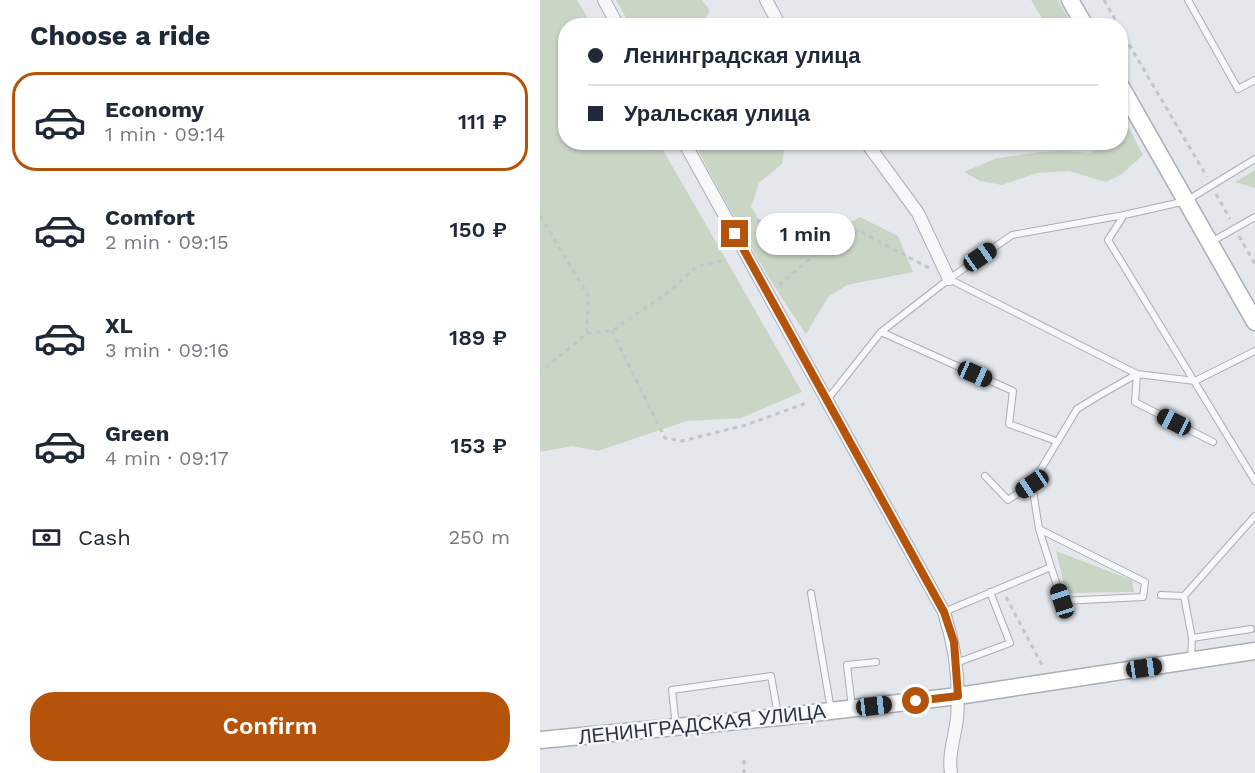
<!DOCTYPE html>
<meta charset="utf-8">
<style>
body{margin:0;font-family:"Work Sans",sans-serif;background:#f6f6f7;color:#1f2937;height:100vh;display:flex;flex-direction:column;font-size:22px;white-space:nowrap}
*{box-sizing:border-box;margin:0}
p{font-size:20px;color:#747a83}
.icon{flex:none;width:33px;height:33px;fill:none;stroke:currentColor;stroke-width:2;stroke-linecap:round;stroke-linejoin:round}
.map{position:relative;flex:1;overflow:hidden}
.side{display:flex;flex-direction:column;background:#fff;width:540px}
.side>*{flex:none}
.banner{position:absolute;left:18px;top:18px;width:570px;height:132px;border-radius:24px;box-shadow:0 2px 4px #0004;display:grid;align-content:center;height:132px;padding:0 30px;background:#fff}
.end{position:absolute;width:27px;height:27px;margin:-14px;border:8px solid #b45309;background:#fff;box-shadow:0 0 0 3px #fff}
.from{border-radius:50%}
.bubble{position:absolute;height:42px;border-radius:21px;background:#fff;box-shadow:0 2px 4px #0004;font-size:20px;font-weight:600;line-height:42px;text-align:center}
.car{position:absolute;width:18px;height:36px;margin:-18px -9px;border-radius:8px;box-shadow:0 0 4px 2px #0007;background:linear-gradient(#222 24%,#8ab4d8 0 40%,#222 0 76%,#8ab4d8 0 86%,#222 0)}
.banner b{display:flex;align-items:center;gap:21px;height:57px;font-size:22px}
.banner b+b{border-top:2px solid #e0e1e3}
.banner i{width:15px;height:15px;background:#1f2937}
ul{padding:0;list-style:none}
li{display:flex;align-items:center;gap:18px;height:99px;margin:0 12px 9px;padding:0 18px;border:3px solid transparent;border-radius:24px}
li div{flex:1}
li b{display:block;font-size:22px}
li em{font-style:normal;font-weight:600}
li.selected{border-color:#b45309}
li>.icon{width:54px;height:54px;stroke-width:1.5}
h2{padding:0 30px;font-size:27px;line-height:72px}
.pay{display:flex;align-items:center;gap:15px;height:66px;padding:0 30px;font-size:22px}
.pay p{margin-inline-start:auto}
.action{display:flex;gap:12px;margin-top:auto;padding:12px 30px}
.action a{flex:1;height:69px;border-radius:24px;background:#b45309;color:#fff;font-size:24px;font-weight:600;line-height:69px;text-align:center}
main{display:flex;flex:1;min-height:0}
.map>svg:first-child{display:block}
.green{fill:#c9d6c5}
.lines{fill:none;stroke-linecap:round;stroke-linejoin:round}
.lane-casing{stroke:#a9aeb7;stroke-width:8}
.street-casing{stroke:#a9aeb7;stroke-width:14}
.secondary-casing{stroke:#a9aeb7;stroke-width:19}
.path{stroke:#c2c5cb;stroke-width:3;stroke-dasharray:4.5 4.5;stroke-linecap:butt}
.lane{stroke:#f7f8fa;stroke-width:6}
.street{stroke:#f7f8fa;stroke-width:12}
.secondary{stroke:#fff;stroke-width:16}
.route{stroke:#b45309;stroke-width:8}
.labels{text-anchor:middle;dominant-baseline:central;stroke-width:5;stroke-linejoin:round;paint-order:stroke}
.street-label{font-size:20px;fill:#2b3445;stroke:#f4f6f9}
</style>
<main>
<section class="side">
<h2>Choose a ride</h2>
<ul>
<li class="selected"><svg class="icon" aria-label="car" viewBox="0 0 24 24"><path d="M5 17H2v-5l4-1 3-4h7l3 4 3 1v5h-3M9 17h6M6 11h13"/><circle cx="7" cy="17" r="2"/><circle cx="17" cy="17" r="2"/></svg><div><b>Economy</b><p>1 min · 09:14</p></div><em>111 ₽</em></li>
<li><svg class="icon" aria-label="car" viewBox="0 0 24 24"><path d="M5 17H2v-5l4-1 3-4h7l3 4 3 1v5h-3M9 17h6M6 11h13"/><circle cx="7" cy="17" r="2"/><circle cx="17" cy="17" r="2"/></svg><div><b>Comfort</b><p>2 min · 09:15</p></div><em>150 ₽</em></li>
<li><svg class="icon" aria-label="car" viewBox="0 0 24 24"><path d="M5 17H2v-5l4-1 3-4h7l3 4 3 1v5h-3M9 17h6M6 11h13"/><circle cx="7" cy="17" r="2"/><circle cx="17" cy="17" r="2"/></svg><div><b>XL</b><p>3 min · 09:16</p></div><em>189 ₽</em></li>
<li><svg class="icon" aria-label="car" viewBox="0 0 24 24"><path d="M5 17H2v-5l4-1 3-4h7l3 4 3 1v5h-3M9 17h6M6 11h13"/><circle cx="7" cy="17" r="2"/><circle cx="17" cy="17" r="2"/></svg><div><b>Green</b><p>4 min · 09:17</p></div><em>153 ₽</em></li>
</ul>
<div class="pay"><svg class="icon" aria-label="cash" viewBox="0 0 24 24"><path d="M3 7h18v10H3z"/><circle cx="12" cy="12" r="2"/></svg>Cash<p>250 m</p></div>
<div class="action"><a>Confirm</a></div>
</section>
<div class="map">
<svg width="715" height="773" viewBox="0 0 715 773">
<rect width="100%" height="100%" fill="#e4e7ec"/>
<path class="green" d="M0,0H37L52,25L26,26V142L119,143L262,392L201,418L147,421L58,451L32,446L0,452Z
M76,0H162L170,11L161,25H90Z
M491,0H518L532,25H506Z
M581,113L603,155L582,174L566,182L529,171L497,173L462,185L440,181L424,172L457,158L501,152L525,151L550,153L569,143L580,142Z
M154,143H245L242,164L219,183L211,207L235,244L254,254L320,217L358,236L373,272L307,285L288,297L266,334C223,273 189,208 154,143Z
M715,170V188L695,182Z
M516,551L592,580L594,592L526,593Z"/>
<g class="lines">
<g class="lane-casing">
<path id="lane" d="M648,0L698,89L715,80
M715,159L646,201L584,215L568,240L715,481
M671,242L715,217
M409,279L597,374L595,402L673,442
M341,332L473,391L469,424L516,441
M287,400L341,332L409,279L472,235L584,215
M445,476L468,500L492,484
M499,529L605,582L603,597L522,601L511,567
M271,593L291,710
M621,595L644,596L652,638L651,660
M644,596L715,516
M404,612L511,567L499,529L492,484L537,409L560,395L597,374L655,381L715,351
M652,638L711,629
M416,663L470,643L450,592
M312,708L307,665L336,662
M136,727L132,690L231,676L238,715"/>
</g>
<g class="street-casing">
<path id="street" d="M64,0L78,26
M226,0L240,26
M144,142L404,612C415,646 420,681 417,718C415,737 408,754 411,773
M326,142L378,213L409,279"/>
</g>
<g class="secondary-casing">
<path id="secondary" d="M530,0L545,26
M580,85L715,322
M0,740L239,717L418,696L715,651"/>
</g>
<path class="path" d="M564,0L579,26
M580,29L667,177
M676,194L690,219
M0,216L48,295L47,333L7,367L0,369
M199,217L218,221L268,219L319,231
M699,236L715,264
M239,285L283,248L321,232L389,268
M72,331L125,438L142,441L206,425L269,402
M47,333L72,331L130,291L156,267L185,260
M466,597L503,667
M204,760V773"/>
<use href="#lane" class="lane"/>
<use href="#street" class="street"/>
<use href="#secondary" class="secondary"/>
</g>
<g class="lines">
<path class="route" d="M195,234L404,612L414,642L418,696L376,701"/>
</g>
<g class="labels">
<g class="street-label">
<text transform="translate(162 724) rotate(-6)">ЛЕНИНГРАДСКАЯ УЛИЦА</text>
</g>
</g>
</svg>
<i class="end from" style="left:376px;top:701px"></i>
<i class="end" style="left:195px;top:234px"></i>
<div class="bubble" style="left:216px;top:213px;width:99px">1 min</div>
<i class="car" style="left:440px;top:257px;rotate:55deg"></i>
<i class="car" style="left:435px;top:374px;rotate:114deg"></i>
<i class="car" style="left:634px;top:422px;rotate:297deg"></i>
<i class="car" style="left:492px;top:484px;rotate:236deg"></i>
<i class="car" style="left:522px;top:601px;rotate:342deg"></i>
<i class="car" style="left:604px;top:668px;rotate:82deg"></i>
<i class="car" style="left:334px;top:706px;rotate:83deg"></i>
<div class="banner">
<b><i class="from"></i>Ленинградская улица</b>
<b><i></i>Уральская улица</b>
</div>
</div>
</main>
